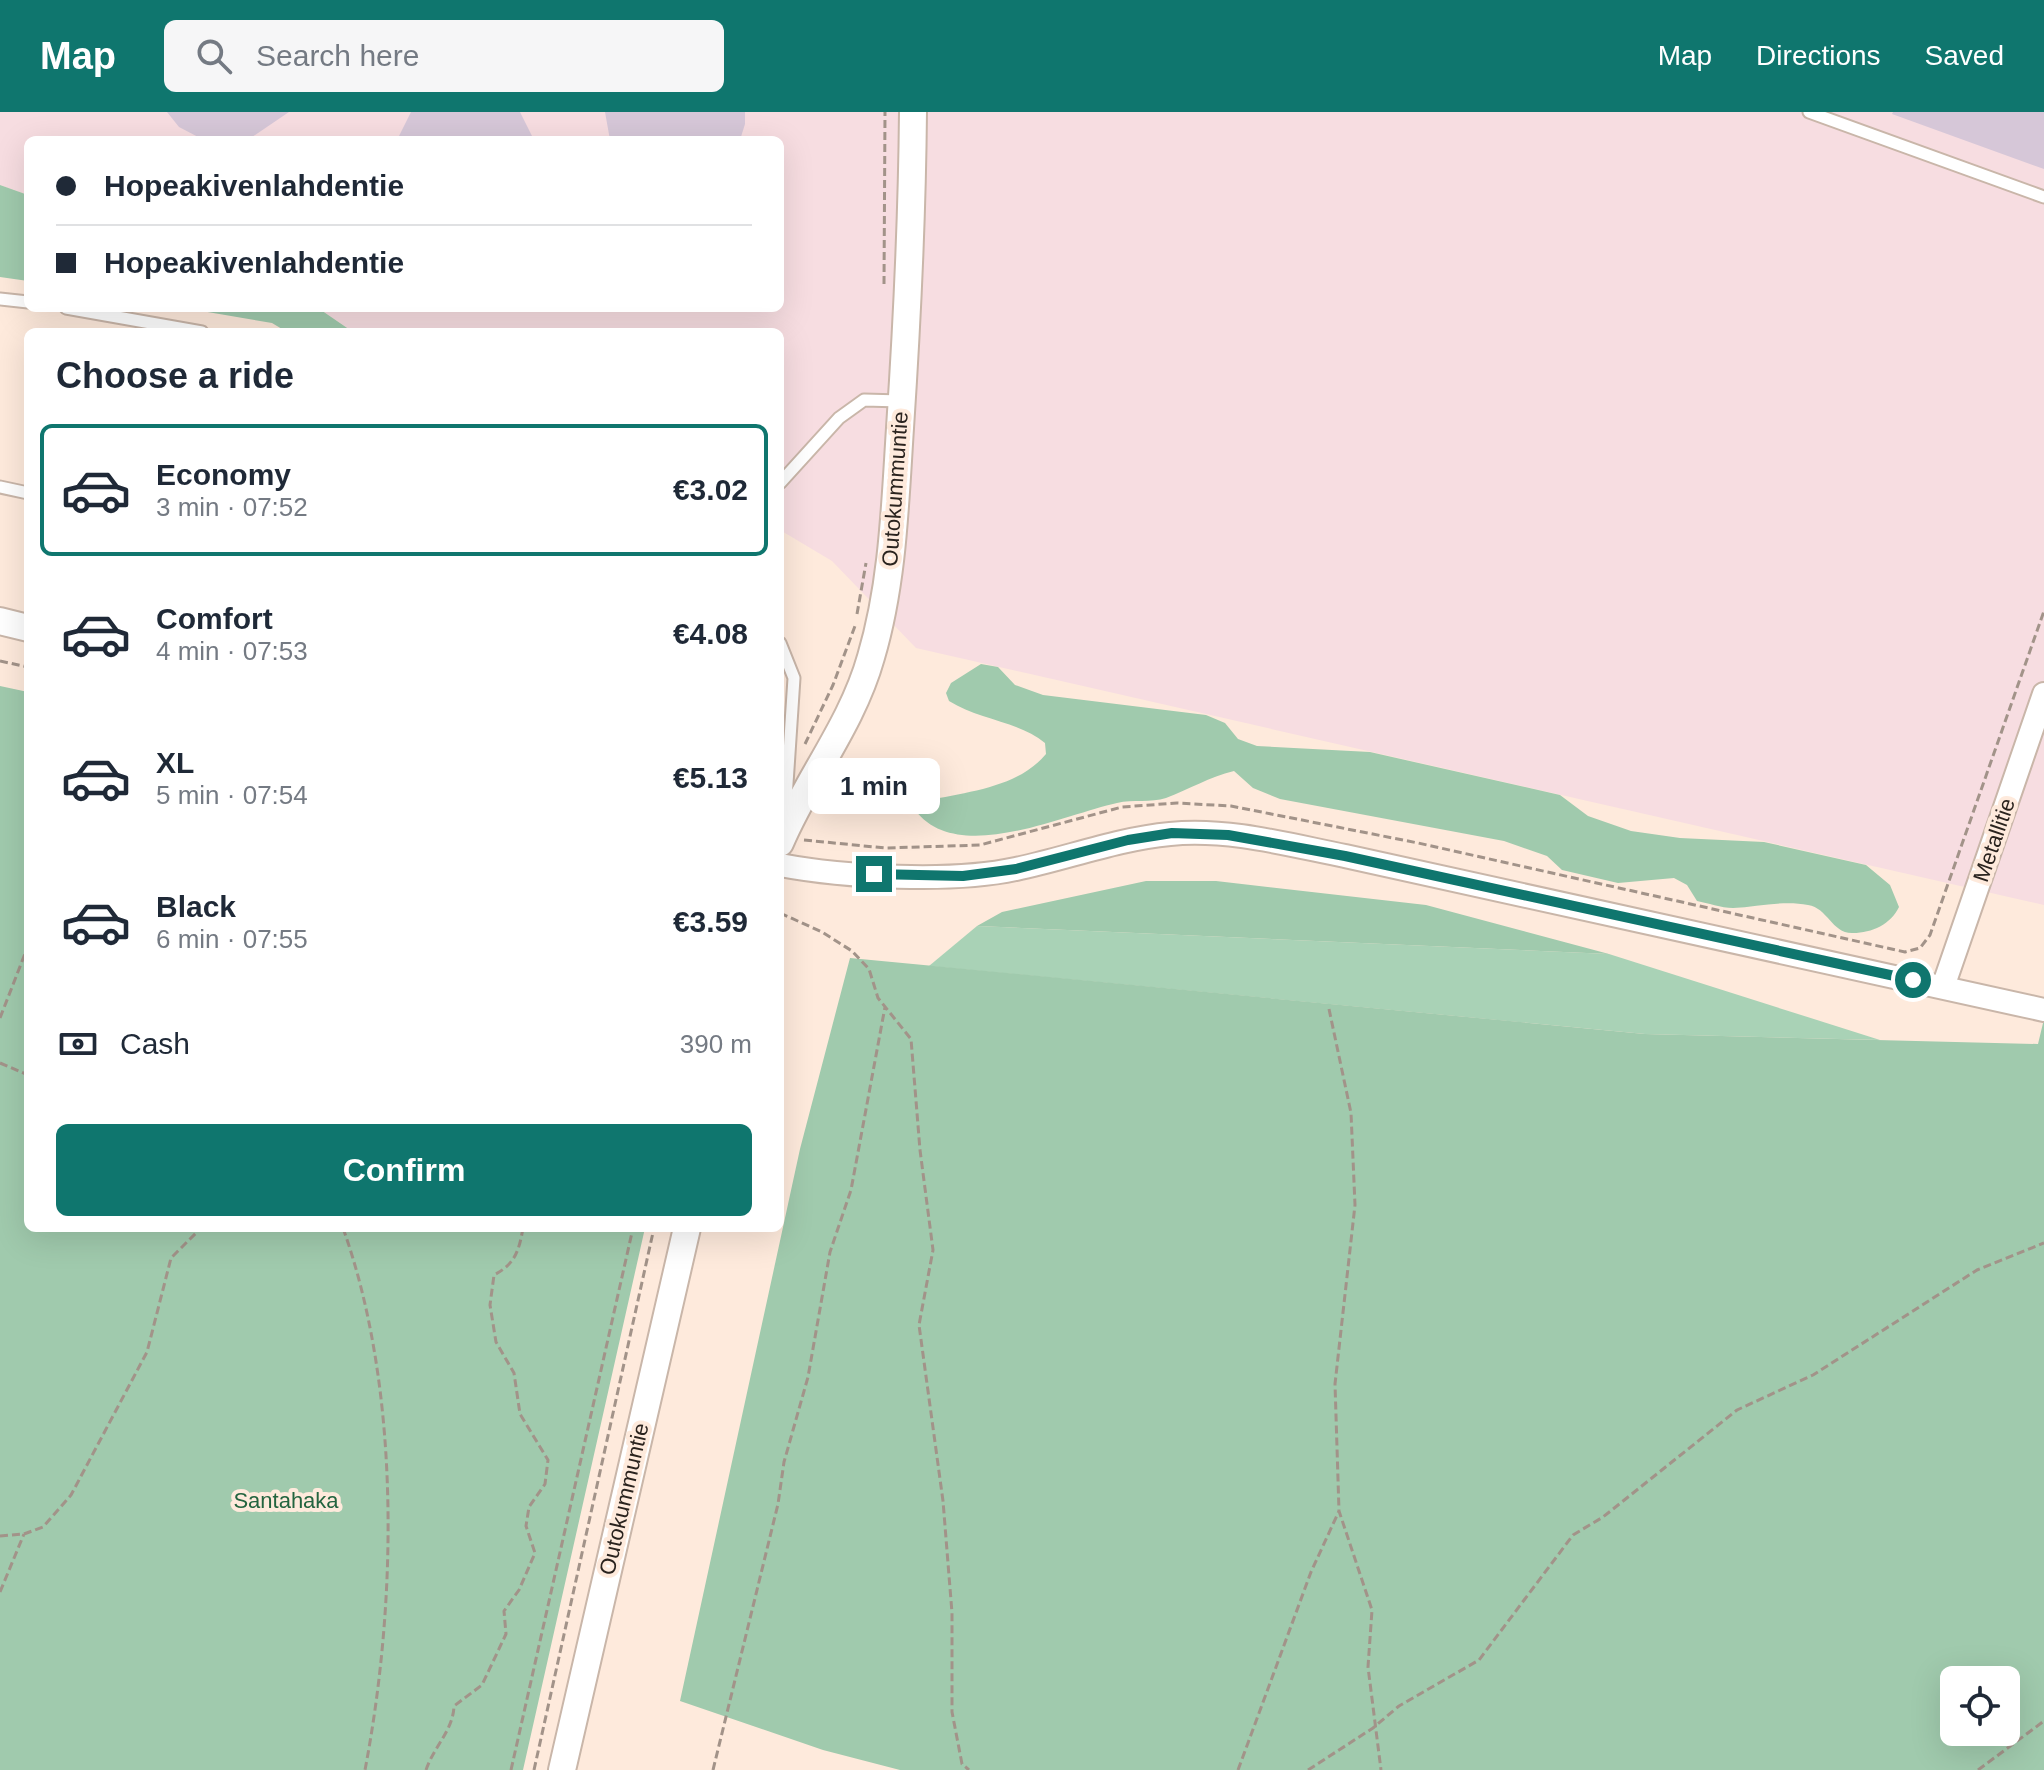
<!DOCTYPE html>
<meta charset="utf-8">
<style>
body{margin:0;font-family:Helvetica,sans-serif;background:#f6f6f7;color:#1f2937;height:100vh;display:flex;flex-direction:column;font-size:30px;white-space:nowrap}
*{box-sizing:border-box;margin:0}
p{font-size:26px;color:#747a83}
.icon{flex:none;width:44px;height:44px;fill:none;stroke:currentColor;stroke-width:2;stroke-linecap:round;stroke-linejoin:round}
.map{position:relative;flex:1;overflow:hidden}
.details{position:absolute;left:24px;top:216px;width:760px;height:904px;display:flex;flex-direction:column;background:#fff;border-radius:12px;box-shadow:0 8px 32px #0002}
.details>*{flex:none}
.banner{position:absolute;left:24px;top:24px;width:760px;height:176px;border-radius:12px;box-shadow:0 8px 32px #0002;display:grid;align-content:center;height:176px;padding:0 32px;background:#fff}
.fabs{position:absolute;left:1940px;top:1554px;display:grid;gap:16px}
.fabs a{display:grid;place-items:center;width:80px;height:80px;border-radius:12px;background:#fff;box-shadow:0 8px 32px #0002;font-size:40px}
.end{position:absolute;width:36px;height:36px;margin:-18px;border:10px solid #0f766e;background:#fff;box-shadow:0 0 0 4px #fff}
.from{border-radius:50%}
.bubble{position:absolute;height:56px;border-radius:12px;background:#fff;box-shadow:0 8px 32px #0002;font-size:26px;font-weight:700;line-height:56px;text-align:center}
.banner b{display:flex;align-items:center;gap:28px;height:76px;font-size:30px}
.banner b+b{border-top:2px solid #e0e1e3}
.banner i{width:20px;height:20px;background:#1f2937}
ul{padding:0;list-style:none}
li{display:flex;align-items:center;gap:24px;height:132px;margin:0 16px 12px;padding:0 16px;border:4px solid transparent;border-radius:12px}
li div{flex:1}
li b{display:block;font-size:30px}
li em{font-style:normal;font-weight:700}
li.active{border-color:#0f766e}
li>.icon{width:72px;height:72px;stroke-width:1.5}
h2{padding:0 32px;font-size:36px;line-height:96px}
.pay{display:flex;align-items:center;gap:20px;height:88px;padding:0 32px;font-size:30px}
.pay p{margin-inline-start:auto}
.button{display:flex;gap:16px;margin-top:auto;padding:16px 32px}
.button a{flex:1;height:92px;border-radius:12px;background:#0f766e;color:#fff;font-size:32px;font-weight:700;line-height:92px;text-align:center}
header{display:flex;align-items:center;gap:48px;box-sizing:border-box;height:112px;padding:0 40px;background:#0f766e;color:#fff}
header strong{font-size:38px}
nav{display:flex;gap:44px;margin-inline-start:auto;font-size:28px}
.search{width:560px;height:72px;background:#f6f6f7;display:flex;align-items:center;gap:20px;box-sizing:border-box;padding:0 28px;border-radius:12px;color:#747a83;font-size:30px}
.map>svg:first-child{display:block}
.industrial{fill:#f7dde1}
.green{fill:#a9d2b6}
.forest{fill:#a0caad;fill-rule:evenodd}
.building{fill:#d6c7d8}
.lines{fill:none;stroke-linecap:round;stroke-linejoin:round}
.service-casing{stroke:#c9b6a9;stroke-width:15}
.minor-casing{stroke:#c9b6a9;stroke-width:26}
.tertiary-casing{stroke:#c9b6a9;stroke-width:30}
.path{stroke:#a29389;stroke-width:3;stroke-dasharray:8 4;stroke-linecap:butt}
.service{stroke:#fff;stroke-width:11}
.minor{stroke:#fff;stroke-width:22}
.tertiary{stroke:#fff;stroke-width:26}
.route{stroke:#0f766e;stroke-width:10}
.labels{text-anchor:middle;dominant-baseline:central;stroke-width:8;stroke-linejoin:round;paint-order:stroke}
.street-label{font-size:22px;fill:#2a231e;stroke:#feeadc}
.park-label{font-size:22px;fill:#23643f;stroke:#feeadc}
</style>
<header>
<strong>Map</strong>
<div class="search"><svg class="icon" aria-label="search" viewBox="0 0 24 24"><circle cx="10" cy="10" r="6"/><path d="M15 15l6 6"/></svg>Search here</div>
<nav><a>Map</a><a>Directions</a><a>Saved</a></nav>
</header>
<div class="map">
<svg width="2044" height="1658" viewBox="0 0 2044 1658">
<rect width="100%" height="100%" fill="#feeadc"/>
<path class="industrial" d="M0,0H2044V793L916,536L832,449L780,418V220H353L318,196H780V28H28V83L0,73Z"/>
<path class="green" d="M977,814L1609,842L1880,928L1645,922L929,854Z"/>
<path class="forest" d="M0,73L28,83V169L0,165Z
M184,196H318L353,220H287L272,211Z
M981,552L998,555L1015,573L1043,583L1206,603L1225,611L1238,627L1257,634L1370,640L1560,683L1588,704L1631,719L1680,726L1764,730L1866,753L1890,773L1899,795C1891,812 1872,821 1853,821C1832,822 1828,796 1808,793C1783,788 1758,795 1733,796C1721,796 1708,791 1697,789L1687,773L1674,766L1618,771L1562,758L1547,744L1504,729L1280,687L1253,676L1234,659C1209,665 1190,677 1166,686C1151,691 1133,687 1117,691C1062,703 957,754 915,698L921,690C964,680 1017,677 1046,642L1045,631C1018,609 979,608 949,589L946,581L951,571Z
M0,574L28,580V1116H645L523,1658H0Z
M1146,769H1216L1426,793L1609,842L977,814L1002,800Z
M850,846L1645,922L2038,932L2044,907V1658H900L823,1638L680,1589L800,1037ZM1954,1568H2006V1620H1954Z"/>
<path class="building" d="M167,0H289L252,25L240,28L202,27L179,15Z
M411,0H520L534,28H397Z
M605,0H745V12L740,28H610Z
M1893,0H2044V57L1892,2Z"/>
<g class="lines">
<g class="service-casing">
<path id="service" d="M1809,0L2044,85
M0,187L28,190
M66,196L202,220
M780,371L839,306L864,288L901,289
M0,375L28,381
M780,531L794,566L785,702"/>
</g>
<g class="minor-casing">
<path id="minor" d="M780,753C844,765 952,771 1016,757C1068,746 1117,727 1170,722C1228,716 1289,733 1345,744L2044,898
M1943,875L2044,582"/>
</g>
<g class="tertiary-casing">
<path id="tertiary" d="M0,509L28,516
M780,731C807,667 852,613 871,545C893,471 895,393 900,316C907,211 912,106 913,0
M562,1658L687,1116"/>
</g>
<path class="path" d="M884,172L885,0
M857,502L866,451
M0,549L28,555
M805,632L833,573L855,514
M804,728L885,736L980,733L1122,695L1177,691L1231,694L1418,731L1905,840L1920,836L1930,823L2044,499
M780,801L822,820L852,839L869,857L878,886L911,927L920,1038L933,1138L919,1213L943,1389L952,1501V1600L962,1652L969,1658
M1329,897L1351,1001L1355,1093L1335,1272L1339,1399L1372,1498L1368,1555L1381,1658
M0,906L28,834
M0,951L28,963
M343,1116C401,1279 397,1490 365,1658
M0,1424L24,1422L43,1415L71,1383L147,1240L171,1146L201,1116
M0,1480L24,1422
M426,1658C434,1634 453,1619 454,1594L482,1573L506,1522L504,1499L519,1478L535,1441L526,1414L529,1395L545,1372L548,1348L520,1302L514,1261L496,1230L490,1193L494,1163C515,1152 519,1139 523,1116
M511,1658L633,1116
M534,1658L654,1116
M713,1658L778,1392L784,1350L808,1265L830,1140L851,1078L885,895
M1238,1658L1311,1460L1339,1399
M1308,1658L1373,1616L1399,1594L1479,1548L1573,1423L1603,1405L1737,1298L1813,1263L1977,1158L2044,1131
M1978,1658L2044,1609"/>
<use href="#service" class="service"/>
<use href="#minor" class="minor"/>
<use href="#tertiary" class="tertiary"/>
</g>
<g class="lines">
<path class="route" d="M874,762L963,764L1016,757L1128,728L1172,721L1228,723L1345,744L1913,868"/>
</g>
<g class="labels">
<g class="street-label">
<text transform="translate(895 377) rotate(-86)">Outokummuntie</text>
<text transform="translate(1994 728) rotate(-71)">Metallitie</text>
<text transform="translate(624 1387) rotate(-77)">Outokummuntie</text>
</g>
<g class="park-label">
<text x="286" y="1388">Santahaka</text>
</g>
</g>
</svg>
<div class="fabs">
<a><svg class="icon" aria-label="locate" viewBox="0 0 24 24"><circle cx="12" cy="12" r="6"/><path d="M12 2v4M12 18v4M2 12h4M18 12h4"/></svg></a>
</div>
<i class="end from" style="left:1913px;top:868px"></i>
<i class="end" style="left:874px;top:762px"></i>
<div class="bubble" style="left:808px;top:646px;width:132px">1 min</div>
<div class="banner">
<b><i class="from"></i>Hopeakivenlahdentie</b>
<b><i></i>Hopeakivenlahdentie</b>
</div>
<section class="details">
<h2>Choose a ride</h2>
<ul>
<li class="active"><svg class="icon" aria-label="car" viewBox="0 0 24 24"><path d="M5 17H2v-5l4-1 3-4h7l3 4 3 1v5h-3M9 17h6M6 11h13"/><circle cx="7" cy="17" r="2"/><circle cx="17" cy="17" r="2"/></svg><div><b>Economy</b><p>3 min · 07:52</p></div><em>€3.02</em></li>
<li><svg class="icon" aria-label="car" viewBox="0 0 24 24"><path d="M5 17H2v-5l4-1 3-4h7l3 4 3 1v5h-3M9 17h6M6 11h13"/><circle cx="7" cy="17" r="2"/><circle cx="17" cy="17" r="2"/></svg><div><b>Comfort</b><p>4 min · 07:53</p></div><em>€4.08</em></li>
<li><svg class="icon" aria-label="car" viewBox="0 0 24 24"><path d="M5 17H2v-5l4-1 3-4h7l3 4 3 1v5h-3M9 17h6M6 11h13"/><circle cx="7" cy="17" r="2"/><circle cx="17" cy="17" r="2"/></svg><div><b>XL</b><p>5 min · 07:54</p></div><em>€5.13</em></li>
<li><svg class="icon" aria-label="car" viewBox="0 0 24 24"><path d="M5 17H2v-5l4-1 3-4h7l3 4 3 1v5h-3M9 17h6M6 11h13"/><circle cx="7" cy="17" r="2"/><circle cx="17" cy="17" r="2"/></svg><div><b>Black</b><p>6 min · 07:55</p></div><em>€3.59</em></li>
</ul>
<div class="pay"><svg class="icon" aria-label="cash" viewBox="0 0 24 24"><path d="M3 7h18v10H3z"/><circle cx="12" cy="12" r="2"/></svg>Cash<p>390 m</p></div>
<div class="button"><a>Confirm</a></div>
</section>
</div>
